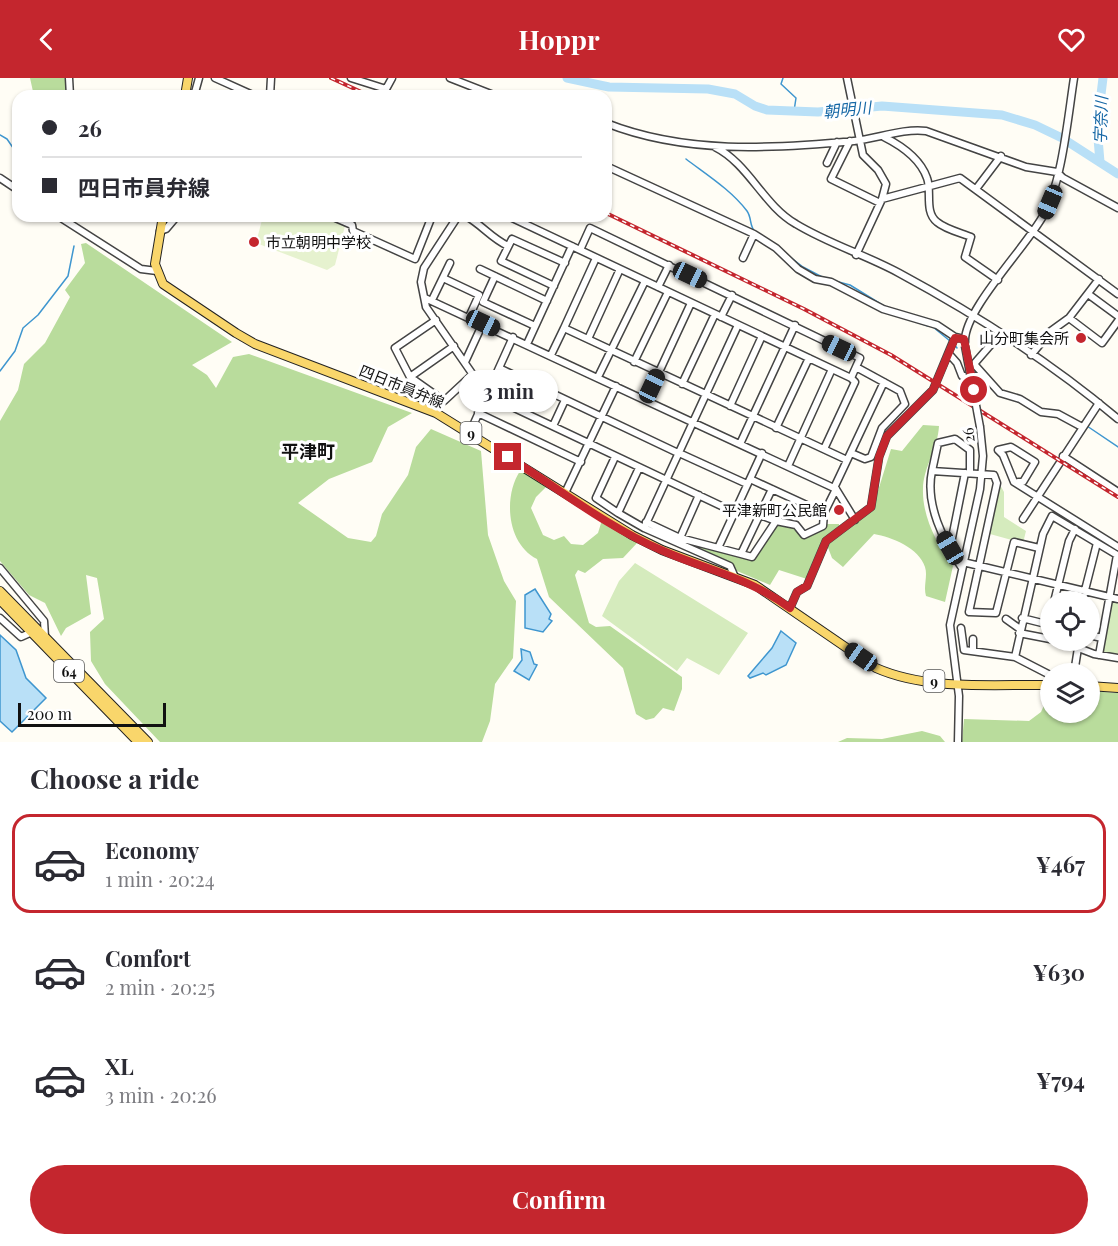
<!DOCTYPE html>
<meta charset="utf-8">
<style>
body{margin:0;font-family:"Playfair Display","Noto Sans JP",serif;background:#f7f7f7;color:#2b2b33;height:100vh;display:flex;flex-direction:column;font-size:22px;white-space:nowrap}
*{box-sizing:border-box;margin:0}
p{font-size:20px;color:#7c7c81}
.icon{flex:none;width:33px;height:33px;fill:none;stroke:currentColor;stroke-width:2;stroke-linecap:round;stroke-linejoin:round}
.map{position:relative;height:664px;overflow:hidden}
.sheet{display:flex;flex-direction:column;background:#fff;flex:1}
.sheet>*{flex:none}
.hud{position:absolute;left:12px;top:12px;width:600px;height:132px;border-radius:18px;box-shadow:0 2px 4px #0004;display:grid;align-content:center;height:132px;padding:0 30px;background:#fff}
.tools{position:absolute;left:1040px;top:513px;display:grid;gap:12px}
.tools a{display:grid;place-items:center;width:60px;height:60px;border-radius:50%;background:#fff;box-shadow:0 2px 4px #0004;font-size:30px}
.scale{position:absolute;left:18px;bottom:15px;width:148px;box-sizing:border-box;padding-left:6px;border:3px solid #111;border-top:0;font-size:16px;line-height:21px;white-space:nowrap;color:#111;-webkit-text-stroke:4px #fff;paint-order:stroke}
.end{position:absolute;width:27px;height:27px;margin:-14px;border:8px solid #c4262e;background:#fff;box-shadow:0 0 0 3px #fff}
.from{border-radius:50%}
.bubble{position:absolute;height:42px;border-radius:21px;background:#fff;box-shadow:0 2px 4px #0004;font-size:20px;font-weight:700;line-height:42px;text-align:center}
.car{position:absolute;width:18px;height:36px;margin:-18px -9px;border-radius:8px;box-shadow:0 0 4px 2px #0007;background:linear-gradient(#222 24%,#8ab4d8 0 40%,#222 0 76%,#8ab4d8 0 86%,#222 0)}
.hud b{display:flex;align-items:center;gap:21px;height:57px;font-size:22px}
.hud b+b{border-top:2px solid #e1e1e2}
.hud i{width:15px;height:15px;background:#2b2b33}
ul{padding:0;list-style:none}
li{display:flex;align-items:center;gap:18px;height:99px;margin:0 12px 9px;padding:0 18px;border:3px solid transparent;border-radius:18px}
li div{flex:1}
li b{display:block;font-size:22px}
li em{font-style:normal;font-weight:700}
li.on{border-color:#c4262e}
li>.icon{width:54px;height:54px;stroke-width:1.5}
h2{padding:0 30px;font-size:27px;line-height:72px}
.action{display:flex;gap:12px;margin-top:auto;padding:12px 30px}
.action a{flex:1;height:69px;border-radius:36px;background:#c4262e;color:#fff;font-size:24px;font-weight:700;line-height:69px;text-align:center}
header{display:flex;justify-content:space-between;align-items:center;height:78px;padding:0 30px;background:#c4262e;color:#fff;font-size:27px;font-weight:700}
.map>svg:first-child{display:block}
.green{fill:#d5ebbd}
.forest{fill:#b9dc9c}
.pitch{fill:#e6f2cf}
.water{fill:#b9e0f7;stroke:#3f96cf;stroke-width:1.5}
.lines{fill:none;stroke-linecap:round;stroke-linejoin:round}
.stream{stroke:#3f96cf;stroke-width:1.5}
.river{stroke:#b9e0f7;stroke-width:9}
.minor-casing{stroke:#444;stroke-width:9}
.major-casing{stroke:#222;stroke-width:10}
.minor{stroke:#fff;stroke-width:6}
.major{stroke:#f9d66b;stroke-width:8}
.rail-casing{stroke:#c4262e;stroke-width:4}
.rail{stroke:#fff;stroke-width:1.5;stroke-dasharray:4.5;stroke-linecap:butt}
.minor-bridge-casing{stroke:#444;stroke-width:9;stroke-linecap:butt}
.minor-bridge{stroke:#fff;stroke-width:6}
.route{stroke:#c4262e;stroke-width:8}
.poi-dot{fill:#c4262e;stroke:#fff;stroke-width:2}
.labels{text-anchor:middle;dominant-baseline:central;stroke-width:6;stroke-linejoin:round;paint-order:stroke}
.shield{fill:#fff;stroke:#585858;stroke-width:1.5}
.shield-label{font-size:14px;font-weight:bold;fill:#111}
.poi-label{font-size:15px;fill:#111;stroke:#fff;text-anchor:end}
.street-label{font-size:15px;fill:#111;stroke:#fff}
.water-label{font-size:16px;font-style:italic;fill:#1768a6;stroke:#fff}
.quarter-label{font-size:18px;font-weight:bold;fill:#111;stroke:#fff}
</style>
<header><svg class="icon" aria-label="back" viewBox="0 0 24 24"><path d="M15 5l-7 7 7 7"/></svg>Hoppr<svg class="icon" aria-label="heart" viewBox="0 0 24 24"><path d="M12 20l-8-8c-3-5 5-10 8-4 3-6 11-1 8 4z"/></svg></header>
<div class="map">
<svg width="1118" height="664" viewBox="0 0 1118 664">
<rect width="100%" height="100%" fill="#fffdf5"/>
<path class="green" d="M999,405L1004,414V439L1026,453L1023,465L990,456Z
M635,485L748,555L719,597L687,580L677,593L602,538L619,503Z
M1114,522L1118,523V577L1105,575L1102,572L1110,525Z"/>
<path class="forest" d="M30,0H68L69,18H34Z
M86,165L232,264L192,287L207,297L216,310L233,279L249,276L412,335L388,349L372,384L329,401L298,425L348,460L371,464L376,458L382,436L408,397L416,369L431,351L481,373L488,457L504,503L516,523L513,580L495,606L490,643L482,664H160L105,606L91,583L90,554L104,541L97,500L86,497L91,536L66,550L61,558L45,525L29,517L0,483V343L18,312L24,286L45,265L70,219L65,212L85,185L81,166Z
M923,347L939,348C938,370 923,390 923,411C922,438 937,467 953,488L945,524L926,518C923,508 928,498 925,489C919,470 892,459 874,456L843,489L832,480L827,467L869,430L877,416L891,371L902,373Z
M520,393L547,408L536,419L531,430L543,457L554,462L564,458L571,466L583,467L598,455L602,442L638,464L623,480L603,481L585,495L578,492L575,497L589,545L596,549L610,548L682,599V611L674,633L663,630L654,640L646,642L636,636L623,590L549,519L537,481C507,466 503,419 520,393Z
M776,444L794,450L804,459L827,446H839V449L823,463L807,501L779,492L770,507L737,493L731,485L699,473L689,465L753,480Z
M1089,613L1118,615V664H962L964,641L1029,643L1041,634L1050,614V634H1089Z
M922,653L940,658L945,664H838L847,660L882,661Z"/>
<path class="pitch" d="M263,138H320L345,148L335,187L327,192L256,165Z"/>
<path class="water" d="M535,511L551,536L549,541L552,543L543,554L525,550V517Z
M781,553L796,565L786,587L766,597L763,595L750,600L748,598L772,570Z
M0,557L16,572L26,600L46,620L12,654L0,643Z
M521,571L530,574L534,586L537,587L529,602L514,593L522,582Z"/>
<g class="lines">
<path class="stream" d="M783,0L781,6L796,20L794,33
M0,57L7,61L18,77
M686,81C707,97 731,112 747,133C752,140 749,147 755,154
M770,163L778,168
M790,179L803,189L824,200
M835,203L850,207L884,228L900,234
M905,240L928,248
M933,249L950,263
M954,266L957,270
M0,293L15,273L23,250L38,237L68,198L74,168
M1087,348L1118,369"/>
<path class="river" d="M567,0L609,9L708,11L735,16L755,28L767,32L818,34L882,28L1002,37L1035,47L1062,60L1118,96
M1100,84L1097,49L1103,0"/>
<g class="minor-casing">
<path id="minor" d="M69,0L70,18
M215,0L255,18
M351,0L386,11L392,0
M450,0L496,18
M847,0L863,77L878,92L886,106L882,121L856,177
M194,18L199,0
M270,18L271,0
M606,45C684,76 771,71 854,63C876,61 903,50 926,53L1026,89L1057,94L1063,100L1118,130
M884,59C902,68 920,80 927,100C932,113 924,134 937,144C945,151 961,155 971,159L965,179L998,202
M850,63L831,101L880,125
M715,69C749,86 763,127 796,146C829,166 866,177 899,195C975,236 1052,285 1118,341
M827,85L837,64
M606,88L754,156L776,170L798,191L815,201L831,204L883,231L937,247L955,259L964,261
M0,100L18,112
M976,111L1001,78
M882,121L960,100L1118,216
M58,138L141,191L157,193
M331,138L352,147L353,153L415,181L432,138
M458,138L424,190L421,204L426,229L487,317L734,434
M466,138C482,147 491,160 508,168
M508,138L851,300L860,280L590,150L580,172
M160,153L166,151L177,138
M596,180L564,250L847,382
M743,180L754,156
M480,191L547,223
M495,198L483,224L535,248
M443,200L479,217L469,239
M554,208L501,183L512,161L565,185
M658,209L669,187
M1088,216L1118,238
M425,220L836,411L855,442
M432,222L450,185
M721,239L732,217
M1069,240L1102,265L1118,243
M436,242L395,270L410,299L444,323L473,296
M1005,259L994,263L974,286L1000,315L1020,321L1041,334L1058,336L1082,349
M588,261L620,191
M965,264C963,233 1026,169 1043,138C1062,106 1068,38 1074,0
M527,266L572,168
M949,276L957,285L962,298H983
M551,277L564,250
M1031,277L1051,253L1069,240L1099,201
M465,284L483,245
M634,284L668,214
M499,290L678,375
M410,299L454,268
M598,299L645,203
M682,306L715,236
M646,322L691,225
M730,328L762,258
M478,335L581,384
M553,348L565,322
M776,350L809,280
M470,354L513,259
M740,366L795,247
M824,371L855,304L851,300
M679,375L747,406
M851,375L865,381L871,379L882,350L905,326L900,313L856,289
M1063,378L1118,414
M615,379L596,420L618,435
M788,388L832,291
M639,390L618,435L644,450
M932,393L938,365L955,361L970,372V395
M750,401L824,435L836,411
M1018,404H1023L1035,384L1011,369L998,372L1003,377L1014,404L1118,469
M834,410L884,304
M565,415L616,308
M760,437L776,443
M1023,441L1099,325
M646,444L680,460L741,476L772,411
M680,460L699,417
M718,470L762,375
M950,470L965,395
M741,476L752,479L776,443L796,447L804,457L823,448L824,435
M963,484L1118,521
M0,490L44,543L45,559
M962,490C943,463 925,426 932,393L994,397L997,405L969,534L996,535L1014,464L1039,470
M734,497L730,488L644,450L738,247
M1054,524L1069,463L1075,451
M1082,524L1097,465
M790,530L797,514L807,508L826,463L871,429L879,379L887,358L933,312L955,259
M0,540L21,559L32,554
M1022,540L1050,547
M1006,541L1020,551
M961,550L964,572L1015,579
M1019,555L1050,561
M1089,557L1102,560
M973,561V573
M1058,562L1094,576L1118,580
M1075,589L1078,570
M1050,597L1015,579L1043,456L1052,438L1117,477L1099,577
M958,664L959,618L950,547L980,411L983,378L980,349"/>
</g>
<g class="major-casing">
<path id="major" d="M185,18L188,0
M163,138L155,186L163,206L236,255L255,266L436,335L632,457L662,472L755,507L876,590C928,613 994,606 1050,607
M0,513L148,664
M0,522L138,664
M1089,608L1118,610"/>
</g>
<use href="#minor" class="minor"/>
<use href="#major" class="major"/>
<g class="rail-casing">
<path id="rail" d="M331,0L370,18
M606,135L804,231L891,277L1118,419"/>
</g>
<use href="#rail" class="rail"/>
<g class="minor-bridge-casing">
<path id="minor-bridge" d="M965,268L980,349"/>
</g>
<use href="#minor-bridge" class="minor-bridge"/>
</g>
<g class="lines">
<path class="route" d="M508,379C558,410 607,449 661,472C708,493 746,498 790,530L797,514L807,508L826,463L871,429L879,379L887,358L933,312L955,260L964,261L974,312"/>
</g>
<g class="poi-dot">
<circle cx="254" cy="164" r="6"/>
<circle cx="1081" cy="260" r="6"/>
<circle cx="839" cy="432" r="6"/>
</g>
<g class="labels">
<g class="shield">
<rect x="460.5" y="344" width="21" height="22" rx="4.5"/>
<rect x="54" y="582" width="30" height="22" rx="4.5"/>
<rect x="923.5" y="592" width="21" height="22" rx="4.5"/>
</g>
<g class="shield-label">
<text x="471" y="355">9</text>
<text x="69" y="593">64</text>
<text x="934" y="603">9</text>
</g>
<g class="poi-label">
<text x="266" y="164" text-anchor="start">市立朝明中学校</text>
<text x="1069" y="260">山分町集会所</text>
<text x="827" y="432">平津新町公民館</text>
</g>
<g class="street-label">
<text transform="translate(402 308) rotate(22)">四日市員弁線</text>
<text transform="translate(968 357) rotate(-96)">26</text>
</g>
<g class="water-label">
<text transform="translate(847 31) rotate(-6)">朝明川</text>
<text transform="translate(1100 42) rotate(-88)">宇奈川</text>
</g>
<g class="quarter-label">
<text x="308" y="373">平津町</text>
</g>
</g>
</svg>
<div class="tools">
<a><svg class="icon" aria-label="locate" viewBox="0 0 24 24"><circle cx="12" cy="12" r="6"/><path d="M12 2v4M12 18v4M2 12h4M18 12h4"/></svg></a>
<a><svg class="icon" aria-label="layers" viewBox="0 0 24 24"><path d="M12 4l9 5-9 5-9-5zM3 14l9 5 9-5"/></svg></a>
</div>
<div class="scale">200 m</div>
<i class="end from" style="left:974px;top:312px"></i>
<i class="end" style="left:508px;top:379px"></i>
<div class="bubble" style="left:459px;top:292px;width:99px">3 min</div>
<i class="car" style="left:1050px;top:124px;rotate:203deg"></i>
<i class="car" style="left:690px;top:197px;rotate:115deg"></i>
<i class="car" style="left:483px;top:245px;rotate:115deg"></i>
<i class="car" style="left:839px;top:270px;rotate:295deg"></i>
<i class="car" style="left:652px;top:308px;rotate:25deg"></i>
<i class="car" style="left:950px;top:470px;rotate:330deg"></i>
<i class="car" style="left:861px;top:579px;rotate:305deg"></i>
<div class="hud">
<b><i class="from"></i>26</b>
<b><i></i>四日市員弁線</b>
</div>
</div>
<section class="sheet">
<h2>Choose a ride</h2>
<ul>
<li class="on"><svg class="icon" aria-label="car" viewBox="0 0 24 24"><path d="M5 17H2v-5l4-1 3-4h7l3 4 3 1v5h-3M9 17h6M6 11h13"/><circle cx="7" cy="17" r="2"/><circle cx="17" cy="17" r="2"/></svg><div><b>Economy</b><p>1 min · 20:24</p></div><em>¥467</em></li>
<li><svg class="icon" aria-label="car" viewBox="0 0 24 24"><path d="M5 17H2v-5l4-1 3-4h7l3 4 3 1v5h-3M9 17h6M6 11h13"/><circle cx="7" cy="17" r="2"/><circle cx="17" cy="17" r="2"/></svg><div><b>Comfort</b><p>2 min · 20:25</p></div><em>¥630</em></li>
<li><svg class="icon" aria-label="car" viewBox="0 0 24 24"><path d="M5 17H2v-5l4-1 3-4h7l3 4 3 1v5h-3M9 17h6M6 11h13"/><circle cx="7" cy="17" r="2"/><circle cx="17" cy="17" r="2"/></svg><div><b>XL</b><p>3 min · 20:26</p></div><em>¥794</em></li>
</ul>
<div class="action"><a>Confirm</a></div>
</section>
